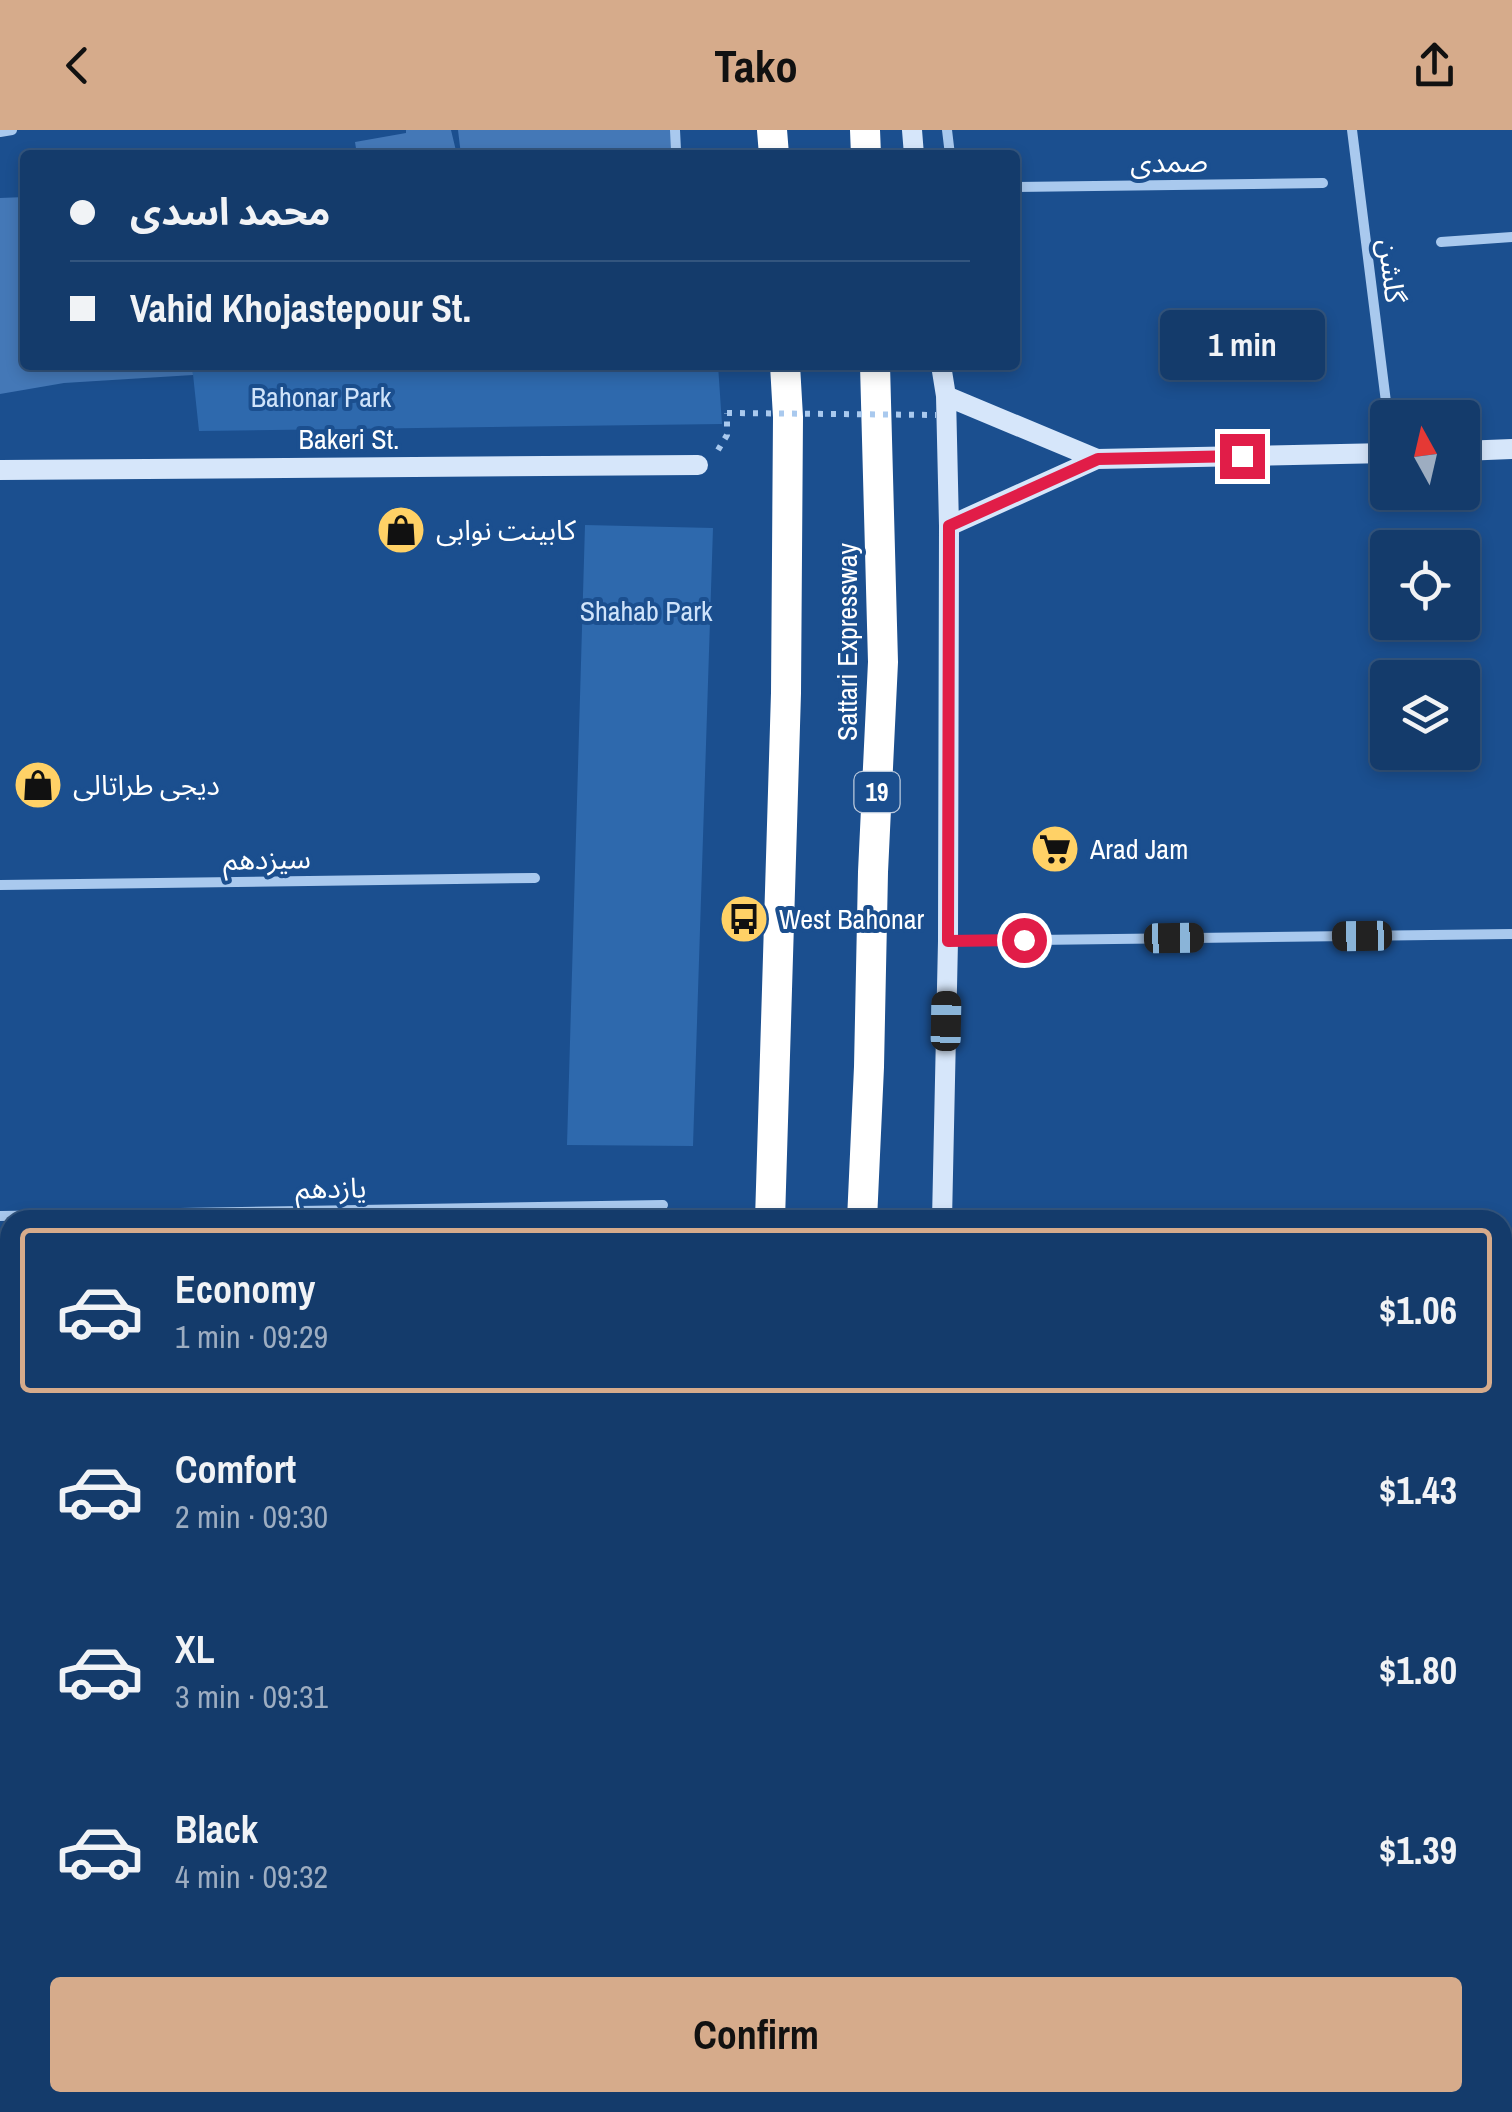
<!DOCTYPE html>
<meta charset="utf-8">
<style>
body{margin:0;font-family:"Archivo Narrow","Noto Sans Arabic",sans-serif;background:#1d4271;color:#f1f3f6;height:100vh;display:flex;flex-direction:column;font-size:38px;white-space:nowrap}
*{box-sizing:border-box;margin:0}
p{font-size:32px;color:#9dadc1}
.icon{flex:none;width:55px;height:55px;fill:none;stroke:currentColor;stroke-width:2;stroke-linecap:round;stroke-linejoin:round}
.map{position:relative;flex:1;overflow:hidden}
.side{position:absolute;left:0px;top:1080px;width:1512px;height:902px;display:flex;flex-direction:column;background:#143b6b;border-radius:30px 30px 0 0;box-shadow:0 5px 15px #0003,0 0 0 2px #33557e}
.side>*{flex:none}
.hud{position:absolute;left:20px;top:20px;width:1000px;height:220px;border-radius:10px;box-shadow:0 5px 15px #0003,0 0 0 2px #33557e;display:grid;align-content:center;height:220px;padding:0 50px;background:#143b6b}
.needle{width:65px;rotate:352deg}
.controls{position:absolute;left:1370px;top:270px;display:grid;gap:20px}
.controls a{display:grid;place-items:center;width:110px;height:110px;border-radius:10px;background:#143b6b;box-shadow:0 5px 15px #0003,0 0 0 2px #33557e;font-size:50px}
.end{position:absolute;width:45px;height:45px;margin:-22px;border:12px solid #e11d48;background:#fff;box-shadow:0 0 0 5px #fff}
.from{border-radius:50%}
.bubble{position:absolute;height:70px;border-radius:10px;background:#143b6b;box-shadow:0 5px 15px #0003,0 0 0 2px #33557e;font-size:32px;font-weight:700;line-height:70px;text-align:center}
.car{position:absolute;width:30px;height:60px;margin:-30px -15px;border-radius:12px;box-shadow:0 0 8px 2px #0007;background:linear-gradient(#222 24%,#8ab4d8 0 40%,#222 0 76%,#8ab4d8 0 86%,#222 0)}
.hud b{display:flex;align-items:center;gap:35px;height:95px;font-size:38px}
.hud b+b{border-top:2px solid #33557e}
.hud i{width:25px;height:25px;background:#f1f3f6}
ul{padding:18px 0 0;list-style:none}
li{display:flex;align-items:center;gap:30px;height:165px;margin:0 20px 15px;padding:0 30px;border:5px solid transparent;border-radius:10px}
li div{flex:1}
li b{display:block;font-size:38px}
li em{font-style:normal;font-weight:700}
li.on{border-color:#d6ab8b}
li>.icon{width:90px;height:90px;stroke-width:1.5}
.action{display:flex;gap:20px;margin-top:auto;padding:20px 50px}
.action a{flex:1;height:115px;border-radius:10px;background:#d6ab8b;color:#111;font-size:40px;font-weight:700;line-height:115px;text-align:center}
header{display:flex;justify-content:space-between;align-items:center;height:130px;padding:0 50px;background:#d6ab8b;color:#111;font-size:45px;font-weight:700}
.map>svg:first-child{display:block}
.green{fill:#2e69ad}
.building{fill:#4478b7}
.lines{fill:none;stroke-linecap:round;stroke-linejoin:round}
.path{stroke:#a9c9ee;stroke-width:6;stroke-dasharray:5 8;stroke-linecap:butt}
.street{stroke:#a9c9ee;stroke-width:10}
.secondary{stroke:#d6e6fa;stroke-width:20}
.highway{stroke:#fff;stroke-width:30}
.path-bridge{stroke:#a9c9ee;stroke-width:6;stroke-dasharray:5 8;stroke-linecap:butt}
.route{stroke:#e11d48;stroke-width:12}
.labels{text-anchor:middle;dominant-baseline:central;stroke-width:8;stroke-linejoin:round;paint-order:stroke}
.shield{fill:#1b4f8f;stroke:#bbcadd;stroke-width:2.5}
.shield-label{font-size:25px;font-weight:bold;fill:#fff}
.street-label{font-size:28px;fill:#fff;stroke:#1b4f8f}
.park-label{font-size:28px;fill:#cfe3fa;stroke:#1b4f8f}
.poi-label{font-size:28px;fill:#fff;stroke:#1b4f8f;text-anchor:start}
</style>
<header><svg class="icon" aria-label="back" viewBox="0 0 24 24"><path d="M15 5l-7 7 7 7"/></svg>Tako<svg class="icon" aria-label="share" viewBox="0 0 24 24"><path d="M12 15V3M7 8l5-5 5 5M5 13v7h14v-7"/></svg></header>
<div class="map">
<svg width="1512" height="1982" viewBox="0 0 1512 1982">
<rect width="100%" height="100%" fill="#1b4f8f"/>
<path class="green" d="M192,235H718L722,294L199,301Z
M585,395L713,398L693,1016L567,1015Z"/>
<path class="building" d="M406,0H451L457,25H357L355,12L406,3Z
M458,0H674L676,25H461Z
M25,67V235H192L193,245L64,253L0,264V68Z"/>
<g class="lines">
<path class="path" d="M718,320L727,305V283"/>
<path class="street" d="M675,0L676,20
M947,0L950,25
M1352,0L1388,288
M0,2L12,0
M1015,57L1323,53
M1441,112L1512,107
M0,755L535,748
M948,811L1512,804
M0,1086L663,1075
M1502,1237L1512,1236
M0,1401H10
M0,1741H10
M658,1972V1982"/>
<path class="secondary" d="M912,0L914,25
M941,235L946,266L949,396L948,811L942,1090
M946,266L1097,329
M1462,321L1512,319
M0,340L698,335
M949,396L1097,329L1388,323
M925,1982V1972"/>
<path class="highway" d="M772,0L774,25
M865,0L866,25
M770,1090L786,563L788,287L785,235
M862,1090L869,937L873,742L883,532L875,235
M748,1982V1972
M838,1982V1972"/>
<path class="path-bridge" d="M727,283L936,285"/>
</g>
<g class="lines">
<path class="route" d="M1024,810L948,811L949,396L1098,329L1242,326"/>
</g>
<defs>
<g id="shop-disc" transform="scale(2.5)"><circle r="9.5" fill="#ffd166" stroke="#1b4f8f"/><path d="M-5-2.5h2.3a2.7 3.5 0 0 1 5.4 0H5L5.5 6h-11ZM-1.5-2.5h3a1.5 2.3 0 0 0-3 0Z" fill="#111"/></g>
<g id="supermarket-disc" transform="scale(2.5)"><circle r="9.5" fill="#ffd166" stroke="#1b4f8f"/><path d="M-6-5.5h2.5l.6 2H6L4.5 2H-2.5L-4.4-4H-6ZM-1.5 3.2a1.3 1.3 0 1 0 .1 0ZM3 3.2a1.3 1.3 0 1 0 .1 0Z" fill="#111"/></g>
<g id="bus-disc" transform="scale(2.5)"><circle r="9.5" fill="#ffd166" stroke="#1b4f8f"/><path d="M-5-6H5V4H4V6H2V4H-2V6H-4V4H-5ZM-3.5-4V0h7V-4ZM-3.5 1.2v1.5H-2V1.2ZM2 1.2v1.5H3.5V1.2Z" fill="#111"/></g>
</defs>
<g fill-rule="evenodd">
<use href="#shop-disc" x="401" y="400"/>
<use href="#shop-disc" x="38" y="655"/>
<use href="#supermarket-disc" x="1055" y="719"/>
<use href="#bus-disc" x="744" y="789"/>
</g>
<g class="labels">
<rect class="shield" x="854.5" y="642" width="45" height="40" rx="8"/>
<g class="shield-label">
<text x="877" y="662">19</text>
</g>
<g class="street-label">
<text transform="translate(1169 32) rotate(-1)">صمدی</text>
<text transform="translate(1392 141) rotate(83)">گلشن</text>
<text x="349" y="309">Bakeri St.</text>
<text transform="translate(847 512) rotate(-90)">Sattari Expressway</text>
<text transform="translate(267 729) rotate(-1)">سیزدهم</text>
<text transform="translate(331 1058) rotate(-1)">یازدهم</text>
</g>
<g class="park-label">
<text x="321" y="267">Bahonar Park</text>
<text x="646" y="481">Shahab Park</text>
</g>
<g class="poi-label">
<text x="436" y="400">کابینت نوابی</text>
<text x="73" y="655">دیجی طراتالی</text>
<text x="1090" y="719">Arad Jam</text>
<text x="779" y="789">West Bahonar</text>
</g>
</g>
</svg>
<div class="controls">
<a><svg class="needle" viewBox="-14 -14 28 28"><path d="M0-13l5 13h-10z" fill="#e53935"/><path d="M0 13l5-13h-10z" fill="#9dadc1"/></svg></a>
<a><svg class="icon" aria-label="locate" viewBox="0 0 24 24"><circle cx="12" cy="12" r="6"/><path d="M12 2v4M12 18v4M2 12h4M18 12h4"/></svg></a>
<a><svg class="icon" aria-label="layers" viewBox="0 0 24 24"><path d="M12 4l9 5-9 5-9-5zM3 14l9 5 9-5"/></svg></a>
</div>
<i class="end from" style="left:1024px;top:810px"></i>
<i class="end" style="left:1242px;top:326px"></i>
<div class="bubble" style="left:1160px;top:180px;width:165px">1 min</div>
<i class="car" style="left:1362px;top:806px;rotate:269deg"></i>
<i class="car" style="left:1174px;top:808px;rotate:89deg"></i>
<i class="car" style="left:946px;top:891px;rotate:1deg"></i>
<div class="hud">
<b><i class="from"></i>محمد اسدی</b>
<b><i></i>Vahid Khojastepour St.</b>
</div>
<section class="side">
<ul>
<li class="on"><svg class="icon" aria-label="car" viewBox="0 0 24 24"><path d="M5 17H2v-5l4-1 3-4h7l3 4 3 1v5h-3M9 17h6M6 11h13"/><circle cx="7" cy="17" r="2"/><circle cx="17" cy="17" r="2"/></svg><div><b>Economy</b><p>1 min · 09:29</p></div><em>$1.06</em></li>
<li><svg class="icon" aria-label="car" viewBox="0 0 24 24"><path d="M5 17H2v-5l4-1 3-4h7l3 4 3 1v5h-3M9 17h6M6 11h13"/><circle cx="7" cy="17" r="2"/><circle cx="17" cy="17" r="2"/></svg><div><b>Comfort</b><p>2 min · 09:30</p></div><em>$1.43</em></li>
<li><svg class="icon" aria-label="car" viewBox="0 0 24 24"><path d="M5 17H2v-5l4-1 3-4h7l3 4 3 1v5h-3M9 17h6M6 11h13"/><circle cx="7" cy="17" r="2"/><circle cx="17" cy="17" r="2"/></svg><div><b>XL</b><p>3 min · 09:31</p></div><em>$1.80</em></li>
<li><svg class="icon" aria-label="car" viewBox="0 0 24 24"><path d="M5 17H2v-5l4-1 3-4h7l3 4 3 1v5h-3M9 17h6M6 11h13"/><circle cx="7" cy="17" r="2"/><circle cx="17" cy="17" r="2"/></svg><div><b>Black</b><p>4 min · 09:32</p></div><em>$1.39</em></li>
</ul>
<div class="action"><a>Confirm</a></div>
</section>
</div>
